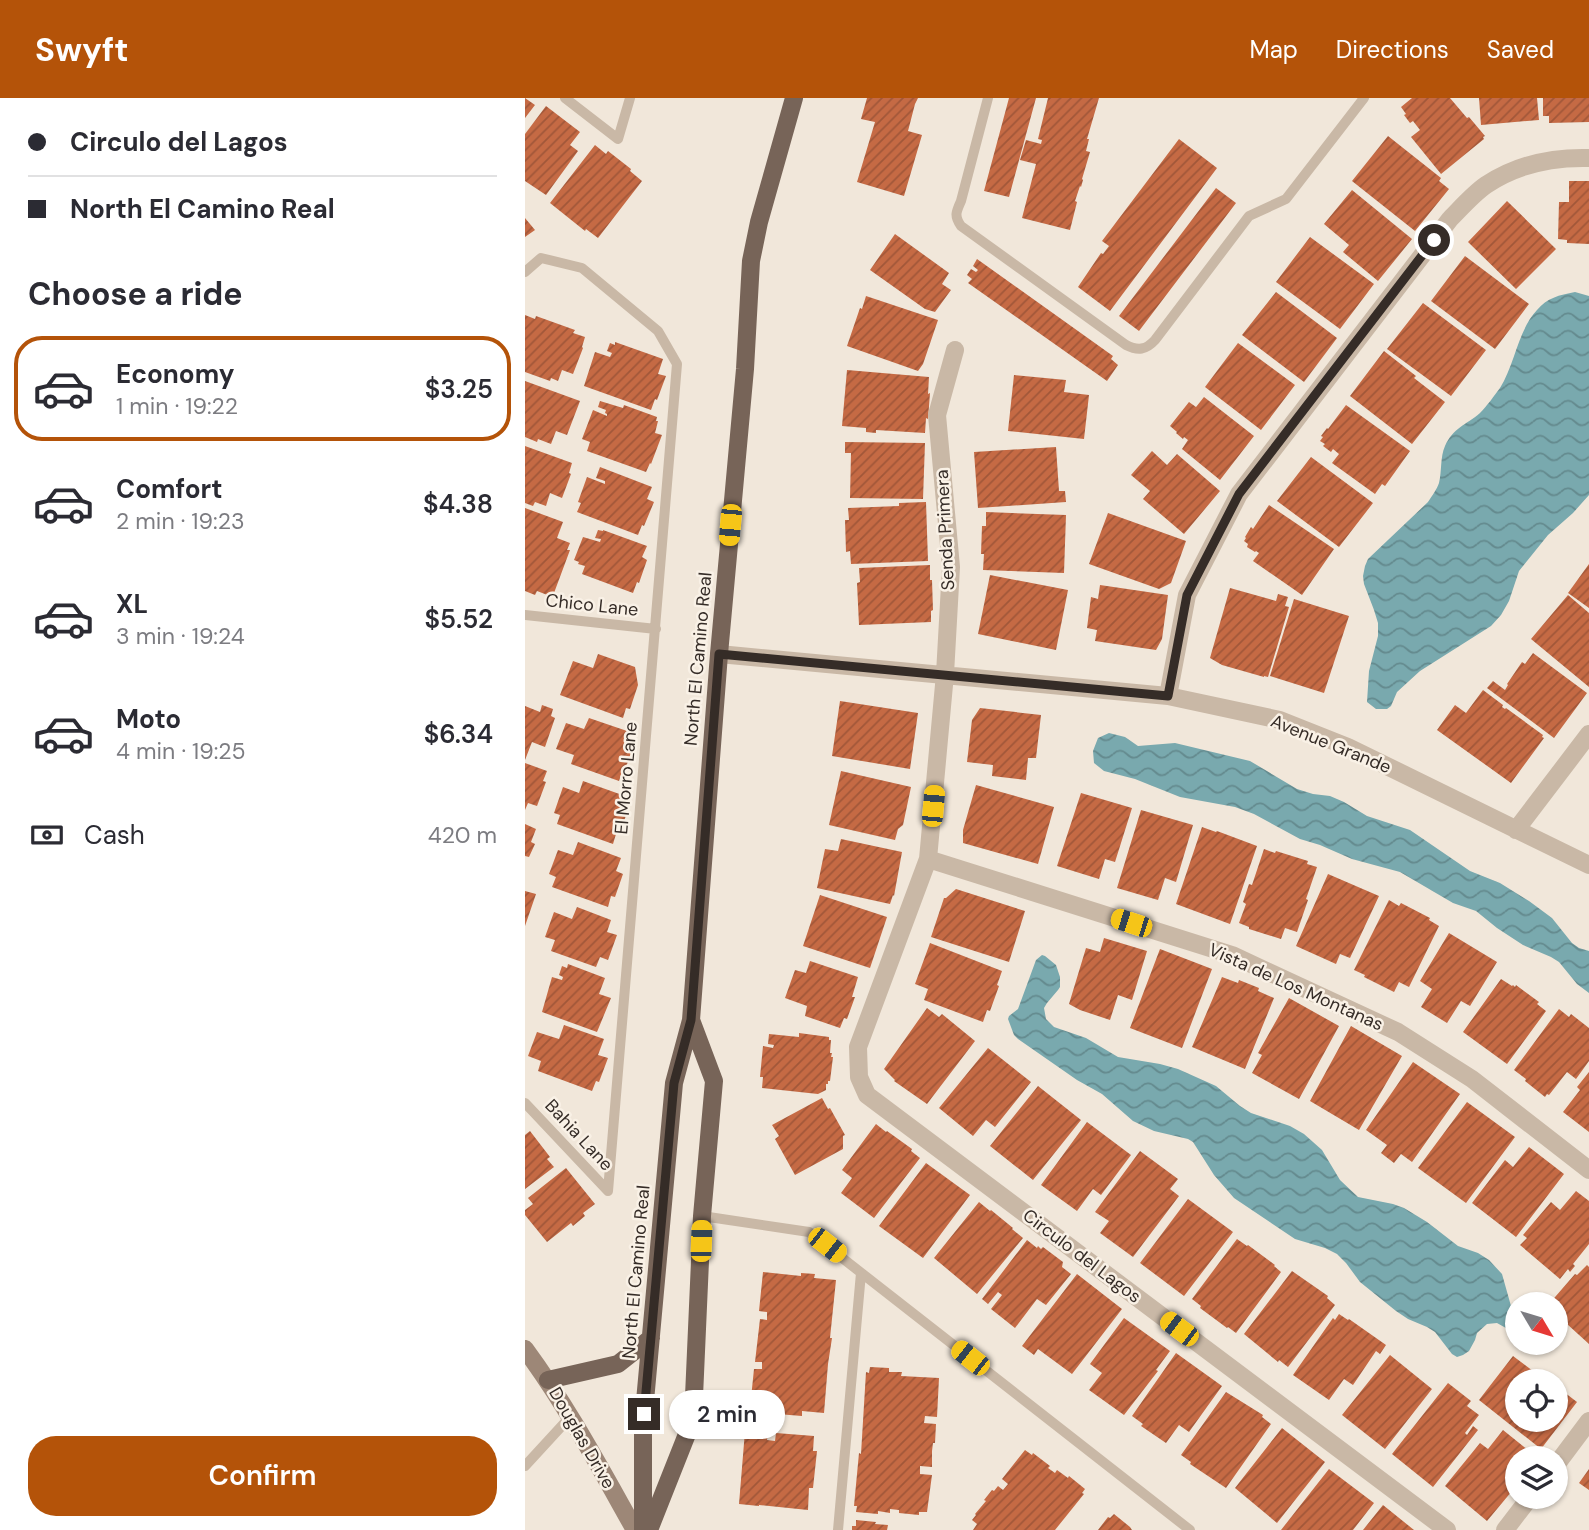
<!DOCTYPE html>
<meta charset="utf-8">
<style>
body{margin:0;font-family:"DM Sans",sans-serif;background:#f7f7f7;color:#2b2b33;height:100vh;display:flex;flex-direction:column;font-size:26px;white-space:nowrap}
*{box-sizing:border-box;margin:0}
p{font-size:23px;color:#7c7c81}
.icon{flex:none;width:38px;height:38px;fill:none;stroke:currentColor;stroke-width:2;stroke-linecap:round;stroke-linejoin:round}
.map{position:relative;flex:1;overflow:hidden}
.side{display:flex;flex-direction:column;background:#fff;width:525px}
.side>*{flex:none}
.banner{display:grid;align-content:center;height:154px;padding:0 28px;background:#fff}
.needle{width:46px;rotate:128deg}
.tools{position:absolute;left:980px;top:1194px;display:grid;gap:14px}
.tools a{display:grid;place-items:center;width:63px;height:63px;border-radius:50%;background:#fff;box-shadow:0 2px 5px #0004;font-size:35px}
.end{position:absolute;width:32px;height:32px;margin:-16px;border:9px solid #352c27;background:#fff;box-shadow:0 0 0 4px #fff}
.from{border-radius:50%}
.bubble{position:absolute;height:49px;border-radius:24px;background:#fff;box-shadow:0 2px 5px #0004;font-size:23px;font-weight:600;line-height:49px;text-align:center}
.car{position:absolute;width:21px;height:42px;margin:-21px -10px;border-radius:9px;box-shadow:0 0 5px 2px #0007;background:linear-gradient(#f5c518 24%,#345 0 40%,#f5c518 0 76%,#345 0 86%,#f5c518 0)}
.banner b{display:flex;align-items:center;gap:24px;height:66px;font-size:26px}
.banner b+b{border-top:2px solid #e1e1e2}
.banner i{width:18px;height:18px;background:#2b2b33}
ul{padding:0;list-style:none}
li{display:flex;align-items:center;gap:21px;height:105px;margin:0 14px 10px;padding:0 14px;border:4px solid transparent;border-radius:28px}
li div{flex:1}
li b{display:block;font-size:26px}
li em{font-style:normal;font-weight:600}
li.current{border-color:#b45309}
li>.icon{width:63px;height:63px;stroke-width:1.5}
h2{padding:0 28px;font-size:32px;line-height:84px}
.pay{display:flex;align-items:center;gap:18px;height:77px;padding:0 28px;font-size:26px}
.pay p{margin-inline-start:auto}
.button{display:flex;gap:14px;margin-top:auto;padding:14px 28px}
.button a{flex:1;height:80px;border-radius:28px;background:#b45309;color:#fff;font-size:28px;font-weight:600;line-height:80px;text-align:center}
header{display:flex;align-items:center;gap:42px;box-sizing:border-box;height:98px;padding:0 35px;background:#b45309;color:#fff}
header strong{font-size:33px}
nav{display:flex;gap:38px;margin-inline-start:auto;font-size:24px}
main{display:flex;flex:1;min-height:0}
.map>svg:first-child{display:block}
.water{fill:url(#water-waves)}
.building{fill:url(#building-hatch)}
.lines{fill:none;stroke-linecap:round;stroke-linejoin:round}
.lane{stroke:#c9b8a6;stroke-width:10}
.street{stroke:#c9b8a6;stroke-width:18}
.secondary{stroke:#9d8777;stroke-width:18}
.primary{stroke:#776458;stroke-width:18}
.route{stroke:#352c27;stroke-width:9}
.labels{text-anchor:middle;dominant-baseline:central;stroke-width:5;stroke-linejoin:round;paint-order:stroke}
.street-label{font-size:18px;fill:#352c27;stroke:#f9f1e6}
</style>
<header>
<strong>Swyft</strong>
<nav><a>Map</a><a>Directions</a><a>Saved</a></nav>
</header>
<main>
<section class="side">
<div class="banner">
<b><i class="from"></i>Circulo del Lagos</b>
<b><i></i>North El Camino Real</b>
</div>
<h2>Choose a ride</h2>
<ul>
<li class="current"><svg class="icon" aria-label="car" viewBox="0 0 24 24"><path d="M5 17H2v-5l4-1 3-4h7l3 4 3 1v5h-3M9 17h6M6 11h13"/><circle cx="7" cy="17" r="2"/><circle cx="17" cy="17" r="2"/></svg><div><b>Economy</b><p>1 min · 19:22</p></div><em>$3.25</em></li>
<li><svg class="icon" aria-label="car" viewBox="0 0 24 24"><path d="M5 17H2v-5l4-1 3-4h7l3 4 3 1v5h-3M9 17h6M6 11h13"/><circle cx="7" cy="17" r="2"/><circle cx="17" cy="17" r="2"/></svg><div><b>Comfort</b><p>2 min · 19:23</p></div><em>$4.38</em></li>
<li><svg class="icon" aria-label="car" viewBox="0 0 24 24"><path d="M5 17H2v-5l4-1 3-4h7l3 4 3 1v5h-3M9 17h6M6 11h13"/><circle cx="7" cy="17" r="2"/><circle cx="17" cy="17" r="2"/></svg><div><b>XL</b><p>3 min · 19:24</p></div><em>$5.52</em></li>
<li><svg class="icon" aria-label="car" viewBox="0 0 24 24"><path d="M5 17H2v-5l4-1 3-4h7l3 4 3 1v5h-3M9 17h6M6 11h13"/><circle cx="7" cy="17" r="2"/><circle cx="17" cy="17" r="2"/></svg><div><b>Moto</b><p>4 min · 19:25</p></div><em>$6.34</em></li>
</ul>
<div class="pay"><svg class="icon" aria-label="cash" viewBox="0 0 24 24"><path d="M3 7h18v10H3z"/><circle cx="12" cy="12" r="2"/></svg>Cash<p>420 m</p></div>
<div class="button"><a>Confirm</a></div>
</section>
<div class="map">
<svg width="1064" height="1432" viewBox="0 0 1064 1432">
<defs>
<pattern id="water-waves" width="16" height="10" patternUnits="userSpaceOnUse" patternTransform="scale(1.75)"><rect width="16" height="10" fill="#79a9ae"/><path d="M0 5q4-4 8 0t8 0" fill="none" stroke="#648a8e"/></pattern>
<pattern id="building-hatch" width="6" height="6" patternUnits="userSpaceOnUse" patternTransform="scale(1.75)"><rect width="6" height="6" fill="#c56a44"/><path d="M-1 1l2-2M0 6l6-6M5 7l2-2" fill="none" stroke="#a15739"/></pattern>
</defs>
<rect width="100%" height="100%" fill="#f1e7da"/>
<path class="water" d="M1050,194L1064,198V397L1048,415L1023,437L994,473L984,503L976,517L966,528L895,573L872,594L866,608L862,611H851L842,604L844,573L853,538V525L849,512L839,486L838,478L840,468L843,461L903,404C907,398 912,391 914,385C917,373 915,359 920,348C928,330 941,327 955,315C962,308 969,298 975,290C990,266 993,232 1012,212C1022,200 1034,197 1050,194Z
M584,635L600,639L613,648L650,645L725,663L772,691L788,696L805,698L819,704L842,718L885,732L945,773L975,785L1004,803L1027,820L1047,845L1054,850L1064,853V895L1052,886L1034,864L1026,859L998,847L972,830L951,813L928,805L875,774L827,761L795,747L775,741L729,716L710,709L655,699L610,681L579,673L569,665L568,653L573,640Z
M517,857L520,858L531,867L535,879V889L533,892L522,905L519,910L521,921L529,929L561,940L593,959L635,966L653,971L691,988L715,1008L726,1015L765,1028L779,1036L797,1052L815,1082L833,1099L868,1106L879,1110L902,1124L933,1148L953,1155L964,1162L977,1176L986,1208L992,1215V1235L988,1234L972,1225L962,1226L952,1235L950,1242L944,1253L938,1257L932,1259L927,1256L910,1234L902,1229L883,1221L871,1213L835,1184L821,1165L812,1156L800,1150L770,1141L709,1100L689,1077L668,1044L663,1041L629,1033L608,1023L577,996L552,982L493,941L489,937L483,921L484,918L493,911L511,862Z"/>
<path class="building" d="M0,0L10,7L0,20Z
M342,0H393L390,6L383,33L397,37L379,98L332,84L350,24L336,21Z
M484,0H511L484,99L459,93Z
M523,0H574L562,41H564L561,53L565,54L557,81L558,82L556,89L555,88L550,103L552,104L545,132L497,120L511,66L495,62L501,42L516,46L517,42L513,41Z
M887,0H925L942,20L944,19L960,38L958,39L959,41L916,76L886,39L895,32L888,23L885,25L879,17L881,16L876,9Z
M954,0H1012L1014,22L956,27Z
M1018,0H1064V24L1024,25V18H1018Z
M21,8L55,34L45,47L53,53L21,97L0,83V36Z
M863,38L916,80L914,83L924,91L890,133L827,83Z
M654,41L692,70L585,213L553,189L576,155L578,156L584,148L577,143Z
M70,47L81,56L83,53L106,71L105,73L117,83L73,140L61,131L60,133L25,105Z
M1044,83H1064V146L1042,145V142L1033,141L1034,104H1044Z
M691,90L711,105L614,233L594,218Z
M827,92L887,141L853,183L818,154L824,147L799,126Z
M982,103L1031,151L991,191L943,144Z
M0,120L10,132L0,139Z
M370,136L424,175L417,186L426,192L410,214L400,211L345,172Z
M785,139L849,186L815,231L751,184Z
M940,158L1004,206L970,251L906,203Z
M452,161L588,258L586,261L593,267L582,283L443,185L447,181L442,177L446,171L451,174L453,172L448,168Z
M751,194L812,240L779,284L717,237Z
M341,198L413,222L398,266L393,273L322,248L335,210L337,211Z
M898,205L961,252L926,298L862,251Z
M0,217L10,221L11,218L50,232L48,235L60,239L57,249L58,250L48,276L37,272L33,283L26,280L25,283L0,274Z
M90,244L138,261L133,276L141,278L132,302L130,301L126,312L59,288L70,254L85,259L87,255L82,253L85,245L90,247Z
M713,245L770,287L736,332L680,289Z
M859,253L891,278L889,280L920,304L887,346L825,298Z
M322,272L404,279L403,296L405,295L403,321L401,320L400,335L351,332V335L341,334V330L317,328Z
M489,277L541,282L539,294L564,297L559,341L483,333Z
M0,283L55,303L42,337L31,333L26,346L13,341L12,344L0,339Z
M679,299L729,338L695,382L657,351L663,342L659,339L658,341L651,335L652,334L645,328L664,304L671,309Z
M75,303L98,310L99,307L132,319L131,323H133L130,335L137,337L126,366L125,365L121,374L62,353L65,344L57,341L68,312L82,318V316L80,315L81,312L73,309Z
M821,307L885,353L860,388L857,386L850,396L807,365L814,356L808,351L806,354L798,348L800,346L795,343L798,339L796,338L802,330L803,331Z
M320,344L400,345L398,401L325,400L326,355H320Z
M0,348L47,365L44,375L46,376L37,400L25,395L21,408L10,404L8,408L0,405Z
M531,349L534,393H540L541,404L453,410L449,354Z
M627,353L642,367L652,356L695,393L659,436L618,401L625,393L606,377Z
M786,359L848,405L814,449L752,403Z
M75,369L127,389L122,401L129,404L119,428L117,427L113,437L52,414L56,405L53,404L62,379L80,386V383L71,380Z
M401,404L403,463L326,466L325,453L321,454L320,422H324L323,410L374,408V405Z
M744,407L809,451L777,497L728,463L734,455L731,453L730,454L722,449L723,446L719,443L721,440L720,439L726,429L728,431Z
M0,410L38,424L32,440L45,445L42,452H45L29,495L26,494L25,498L12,493L10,497L0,493Z
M461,414L541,417L539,475L458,472L459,456H456L457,428H461Z
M583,415L661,443L646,485L634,491L564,466Z
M73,432L78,433V432L122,448L117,459L122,462L114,485L112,484L108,495L57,476L60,468L53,466L54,464L49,462L58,439L75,444L76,441L70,440Z
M1064,466V510L1043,495Z
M405,467V482H407L408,512L406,513V524L334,527L332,485L335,484L334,470Z
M465,477L543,492L531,552L453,536Z
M575,487L643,497L637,541L631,552L570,543L572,532L562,530L566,499L573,501Z
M705,490L751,503L753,496L763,499L760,508L764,509L743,579L739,578V579L697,567L685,560Z
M1043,497L1064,515V589L1006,541Z
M769,501L824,518L799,595L745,578Z
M1008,555L1062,595L1029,640L962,590L968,583L980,592L983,587L982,586L997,564L1000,566Z
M73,556L110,569L113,587L105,611L101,610L98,620L35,597L48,563L68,570Z
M958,592L978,607L977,609L980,611L981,610L1018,637L1017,639L1019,640L986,685L912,632L930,607L941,615Z
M315,603L393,615L385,671L307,658Z
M17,607L28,611L26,618L30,620L20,649L7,644L0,662V608L15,614Z
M455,610L516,617L511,660H503L501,682L467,678L468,667L442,664L447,622Z
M64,620L105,634L101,646L108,649L99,675L97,674L94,683L46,666L49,657L31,651L41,625L59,631Z
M0,665L22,673L18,683L21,684L12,708L3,705L0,712Z
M316,673L386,689L378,727L373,731L370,742L304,727Z
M58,683L100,698L96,709L103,712L94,737L91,736L88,746L32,726L35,717L29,715L38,689L54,695Z
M451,687L529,709L513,766L438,745V732Z
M556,695L607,710L590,764L580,761L574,781L532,768Z
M616,712L668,727L651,784L640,780L633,802L592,790Z
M0,726L11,731L6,744L10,746L4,759L0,758Z
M677,729L691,734L692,733L732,748L705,826L651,806Z
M316,741L377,754L369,798L368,797L365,806L292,790L300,751L313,753Z
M53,744L96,760L91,773L98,776L90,799L86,798L83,809L27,789L31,779L24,776L33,752L48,757Z
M739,751L750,755L751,753L783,763L782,766L792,769L781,801L783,802L772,834L760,830L756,841L724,831V829L714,825L721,806L718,804L724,786L727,787Z
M803,776L854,798L825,860L815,856L811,866L771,848Z
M431,791L500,813L484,864L406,839L419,800H421Z
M0,793L11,796L0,828Z
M295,797L362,819L345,870L278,848Z
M864,802L874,808L876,805L905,820L904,822L914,828L884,889L874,884L869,894L839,879L840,877L829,872Z
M52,809L86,822L82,834L92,837L83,862L75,859L71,869L26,853L30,842L20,839L29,814L47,821Z
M924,835L972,864L945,908L936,903L922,925L896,909L907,891L895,883Z
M579,840L622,853L607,902L593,897L585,922L555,912L544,906L561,850L575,854Z
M405,845L477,873L472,887L474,888L465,913L462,912L458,924L399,902L403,891L390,886Z
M635,851L687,871L657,950L605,930Z
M285,863L333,879L327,899H330L322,921L319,920L315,930L280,918L282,908L260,900L270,872L281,875Z
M43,866L80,880L74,896L86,900L72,934L17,914L27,879L37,882L38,879L34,877L37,868L42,870Z
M697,879L713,885L714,882L734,890L733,893L749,900L720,971L667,949Z
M976,881L987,888L988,887L990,889L991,887L1014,904L1012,906L1021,913L982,966L938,934Z
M764,900L814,928L774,1001L727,975L737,957L733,955Z
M402,910L414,919L417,916L450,943L402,1006L369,983L370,982L359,971Z
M1034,911L1044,919L1046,916L1064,930V963L1051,981L1042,974L1024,997L1022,996L1020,999L1000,983L1001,981L989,972Z
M39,927L79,941L73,957L83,960L74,984L71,983L67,993L13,973L16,963L3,958L12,934L34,941Z
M826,928L877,958L834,1032L785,1003Z
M274,935L304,939V942H306L305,955H307L306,959H308L305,983H303V986H301V992L293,996L237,990L238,979H235L238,948L248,950L249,947L243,946L244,936L274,939Z
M463,950L506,984L470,1029L461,1022L448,1038L414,1010Z
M888,964L935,996L887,1064L876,1056L869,1065L856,1055L862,1047L841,1032Z
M1064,974V1034L1038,1014L1055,992L1052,989Z
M513,988L556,1022L508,1082L465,1048Z
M297,1000L303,1011L305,1010L320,1037L318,1038V1051L270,1077L250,1041L254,1038L247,1027Z
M942,1004L990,1039L941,1105L893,1070Z
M562,1024L606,1057L576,1097L568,1091L552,1113L516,1087Z
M351,1026L361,1034L362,1033L387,1051L386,1053L395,1060L349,1120L316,1095L327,1080L317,1072Z
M5,1033L25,1059L22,1061L29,1069L0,1091V1037Z
M1004,1049L1039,1076L991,1139L947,1105L980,1062L988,1069Z
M615,1053L653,1081L645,1091L654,1098L608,1159L575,1135L584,1123L570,1114Z
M401,1065L445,1097L398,1160L354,1128Z
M41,1070L70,1106L58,1115L60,1118L48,1128L46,1125L22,1144L0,1117V1112L8,1106L3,1100Z
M1051,1093L1064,1103V1146L1048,1166L1050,1168L1045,1174L1043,1171L1035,1181L995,1147L1002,1140L998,1137L1026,1104L1035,1112Z
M663,1101L708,1134L659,1198L615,1165Z
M454,1104L465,1113L466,1112L488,1130L487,1131L498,1140L452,1196L409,1160Z
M712,1141L722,1148L723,1147L750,1167L749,1168L756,1174L711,1235L703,1229L702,1230L675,1210L676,1208L667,1201Z
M502,1142L512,1150L513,1148L516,1151L518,1149L538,1164L537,1169L546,1176L521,1207L512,1201L490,1230L466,1211L477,1197L473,1194L463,1206L457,1201Z
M1062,1167L1064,1169V1246L1031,1216V1206H1024L1050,1176L1052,1177Z
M767,1173L803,1198L802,1200L810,1207L763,1269L754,1262L753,1264L719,1236Z
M238,1174L276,1178V1175L290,1176L289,1180L311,1182L305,1240H307L303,1266L299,1315L277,1313V1318L240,1315V1311L225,1310L229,1271H237V1264H230L235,1221L242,1222V1214L234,1213Z
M552,1176L597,1211L547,1276L513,1251L509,1257L497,1248Z
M814,1216L823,1222L824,1221L861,1247L855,1256L851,1253L828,1287L819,1281L804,1302L768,1277L808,1220L810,1222Z
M599,1220L645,1253L631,1272L633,1273L599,1317L564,1292L577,1275L565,1266Z
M651,1255L697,1288L664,1334L654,1327L641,1345L616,1328L618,1326L607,1318Z
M865,1257L907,1291L860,1351L817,1317Z
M988,1258L1016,1279L1017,1277L1024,1283H992V1321H1031V1288L1052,1304L1016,1351L954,1302Z
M345,1269L364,1270V1274H377L376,1278L414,1280L412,1319L400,1318L399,1325L411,1326L410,1345H408L407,1353V1369L395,1368V1376L407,1377L402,1414H394V1417L374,1415V1412L365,1411V1415L353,1413V1416L331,1414L332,1408H329L334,1355L336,1356L341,1274L344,1275Z
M923,1285L946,1303L942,1308L954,1317L940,1335L942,1337L948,1328L953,1332L908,1389L867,1356Z
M701,1294L738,1317L737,1319L746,1326L701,1390L665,1366L666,1364L656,1357Z
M757,1330L800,1364L752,1425L710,1390Z
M978,1332L1003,1352L996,1360H992V1364L989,1369L992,1372V1387L962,1423L920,1388L955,1345L963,1351Z
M220,1333L243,1335L242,1342L250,1343L251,1335L289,1338L288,1353H292L288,1390H284L283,1412L234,1407V1408L214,1406Z
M500,1352L507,1357L508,1355L525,1368L523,1370L530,1375L532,1372L543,1380L544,1378L560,1391L557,1395L559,1396L530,1432H448L452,1426L447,1422L451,1417L450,1416L461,1403L459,1402L467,1392L469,1393L473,1388L478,1392L483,1386L477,1381Z
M804,1371L849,1405L828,1432H756Z
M1064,1371V1392L1054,1385Z
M858,1407L889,1432H838Z
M589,1416L605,1429L607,1432H573L583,1419L585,1420Z
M331,1422L351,1424L350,1426L363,1427L362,1432H327V1428H331Z"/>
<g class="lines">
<path class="lane" d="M40,0L93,41L105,0
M463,0L436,103C431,114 429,118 436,128L601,247C613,253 621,252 630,242L724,118L761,101L839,0
M0,174L16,160L57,170L133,233L152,266L83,1093
M0,517L131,531
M0,1005L83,1093
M177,1118L284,1134L665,1432
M0,1368L45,1319
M313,1432L336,1175"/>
<path class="street" d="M430,252L412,317L426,469L420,576L403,761L333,949L334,979L342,997L922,1432
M194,556L643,598L755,622L823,649L1064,767
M643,598L662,497L714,396L925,121C936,110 948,96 961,87C991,67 1028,59 1064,60
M991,732L1064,636
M403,761L707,857L873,934L947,981L1064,1072
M1031,1367L1064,1323
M980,1432L1006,1398"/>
<path class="secondary" d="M0,1251C42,1308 75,1370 110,1432"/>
<path class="primary" d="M23,1282L93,1266L126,1240
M118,1432V1325L149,985L166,922L194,556L220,271L226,163L234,124L269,0
M124,1432L168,1321L177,1118L189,983L166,922"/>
</g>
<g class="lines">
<path class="route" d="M119,1316L149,985L166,922L194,556L643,598L662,497L714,396L909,142"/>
</g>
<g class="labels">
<g class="street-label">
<text transform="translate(420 432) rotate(-93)">Senda Primera</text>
<text transform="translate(67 507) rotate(6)">Chico Lane</text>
<text transform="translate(173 561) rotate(-85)">North El Camino Real</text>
<text transform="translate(806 646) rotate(22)">Avenue Grande</text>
<text transform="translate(101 680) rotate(-85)">El Morro Lane</text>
<text transform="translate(771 889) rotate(24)">Vista de Los Montanas</text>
<text transform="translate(54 1037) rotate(47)">Bahia Lane</text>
<text transform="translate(557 1158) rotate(37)">Circulo del Lagos</text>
<text transform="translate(111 1174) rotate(-85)">North El Camino Real</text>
<text transform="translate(57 1340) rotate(60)">Douglas Drive</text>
</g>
</g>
</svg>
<div class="tools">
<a><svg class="needle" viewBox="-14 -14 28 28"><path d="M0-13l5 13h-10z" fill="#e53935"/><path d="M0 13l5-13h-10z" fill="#7c7c81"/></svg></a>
<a><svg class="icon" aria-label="locate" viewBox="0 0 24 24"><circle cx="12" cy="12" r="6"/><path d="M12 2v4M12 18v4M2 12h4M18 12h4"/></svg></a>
<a><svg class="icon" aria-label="layers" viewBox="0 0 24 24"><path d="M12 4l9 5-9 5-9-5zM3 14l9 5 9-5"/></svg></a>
</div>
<i class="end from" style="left:909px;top:142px"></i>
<i class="end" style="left:119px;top:1316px"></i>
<div class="bubble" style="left:144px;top:1292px;width:116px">2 min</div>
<i class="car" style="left:205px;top:427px;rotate:185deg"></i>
<i class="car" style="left:408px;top:708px;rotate:5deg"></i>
<i class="car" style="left:606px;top:825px;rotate:288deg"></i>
<i class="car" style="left:176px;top:1143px;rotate:2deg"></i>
<i class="car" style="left:302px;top:1147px;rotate:128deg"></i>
<i class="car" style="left:654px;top:1231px;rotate:307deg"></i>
<i class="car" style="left:445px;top:1260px;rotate:308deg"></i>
</div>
</main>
